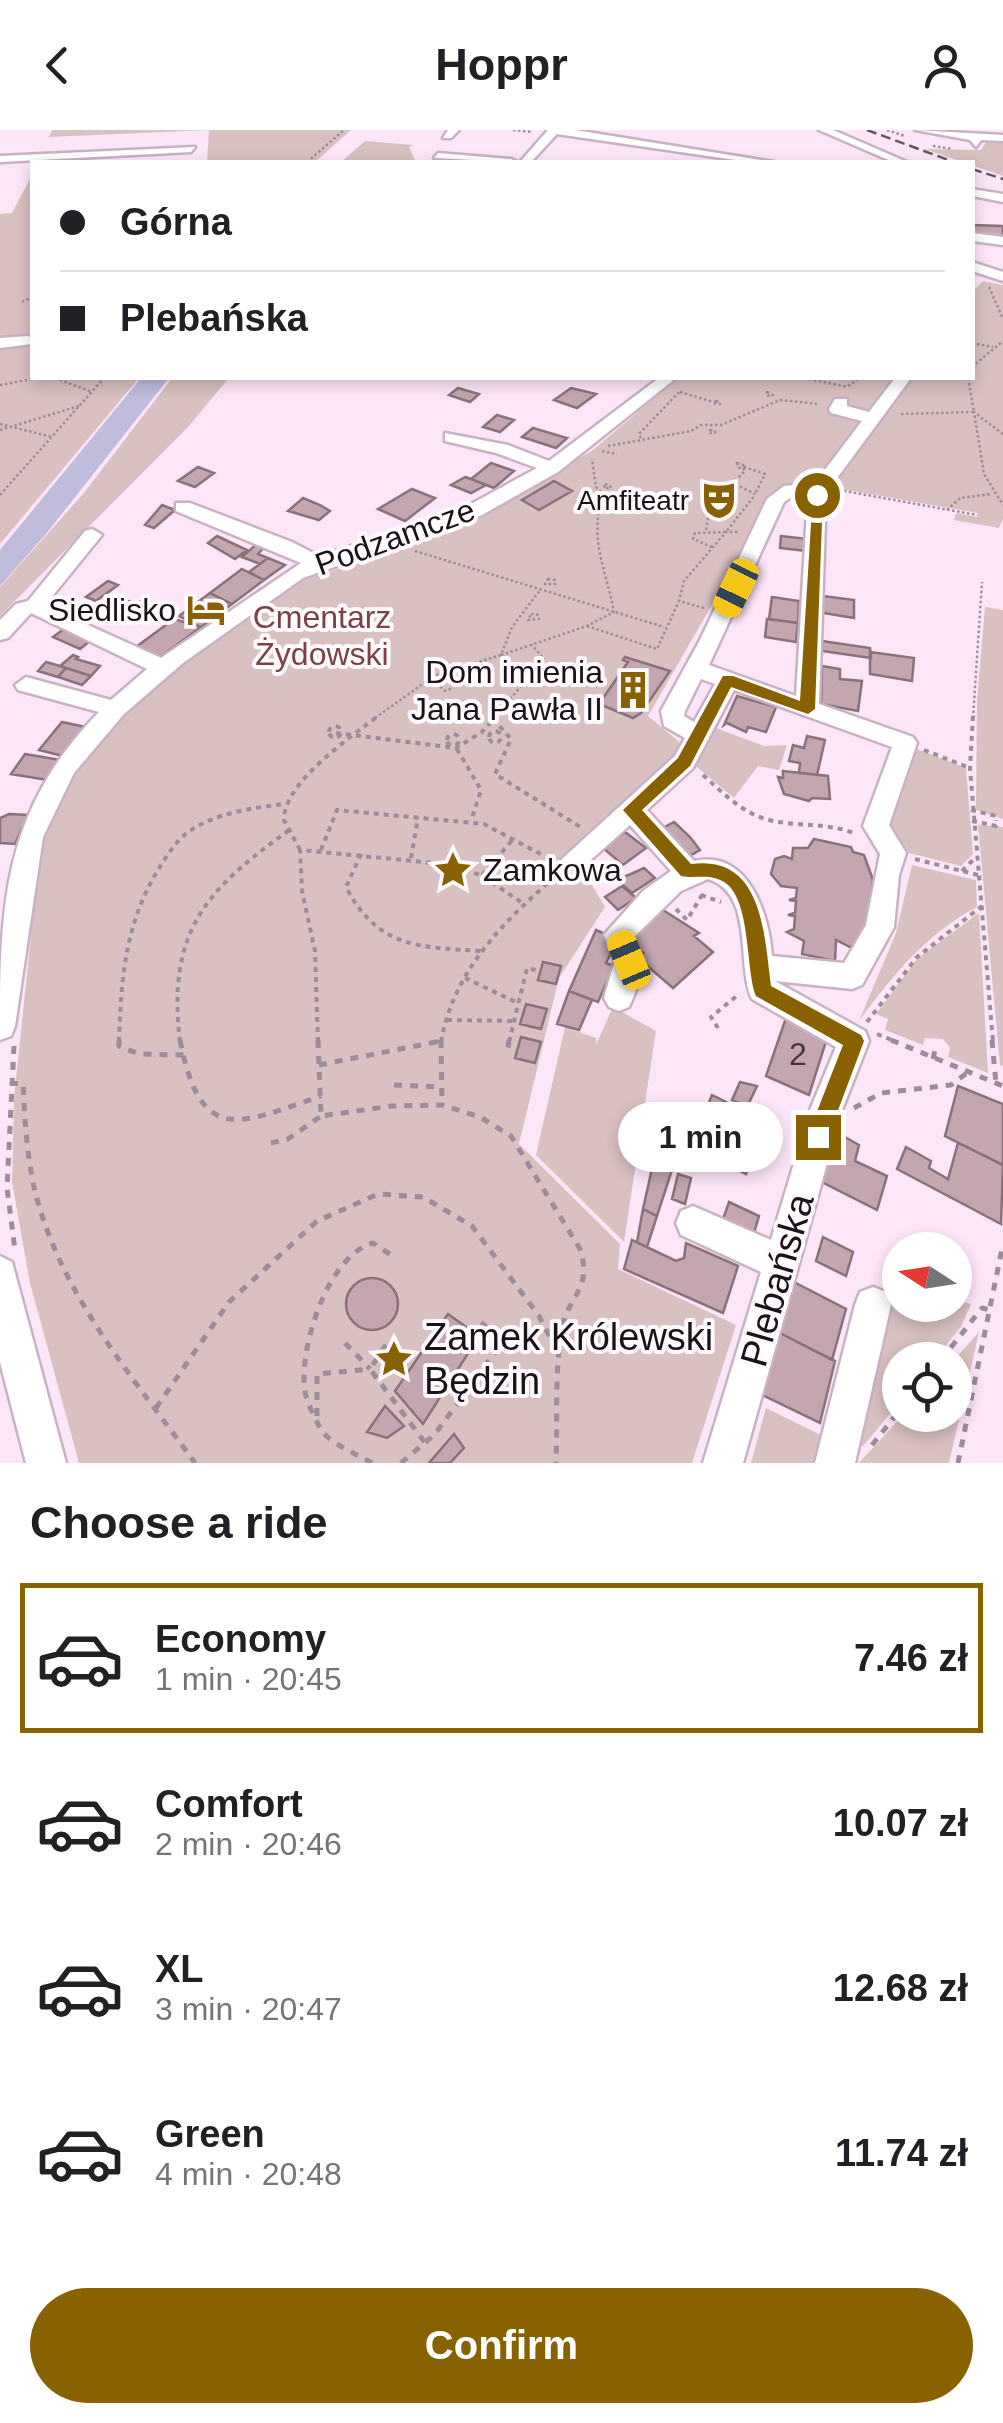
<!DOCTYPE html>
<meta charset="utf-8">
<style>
body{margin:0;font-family:Arial,sans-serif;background:#f6f6f6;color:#202124;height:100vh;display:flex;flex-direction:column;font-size:38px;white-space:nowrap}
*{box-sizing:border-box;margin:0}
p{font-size:32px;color:#757577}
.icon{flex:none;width:55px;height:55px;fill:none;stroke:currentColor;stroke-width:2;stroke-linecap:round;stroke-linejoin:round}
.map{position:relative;height:1333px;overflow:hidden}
.side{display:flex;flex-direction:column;background:#fff;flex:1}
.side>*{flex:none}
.hud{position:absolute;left:30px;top:30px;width:945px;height:220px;border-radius:0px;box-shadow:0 5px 15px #0003;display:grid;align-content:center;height:220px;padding:0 30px;background:#fff}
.needle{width:65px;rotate:282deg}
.controls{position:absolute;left:882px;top:1102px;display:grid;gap:20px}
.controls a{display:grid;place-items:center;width:90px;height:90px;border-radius:50%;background:#fff;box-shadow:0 5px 15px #0003;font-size:50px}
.end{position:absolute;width:45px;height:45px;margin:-22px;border:12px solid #886100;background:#fff;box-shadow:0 0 0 5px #fff}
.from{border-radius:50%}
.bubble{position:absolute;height:70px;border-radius:35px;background:#fff;box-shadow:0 5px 15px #0003;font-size:32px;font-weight:800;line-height:70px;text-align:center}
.car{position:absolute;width:30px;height:60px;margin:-30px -15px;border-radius:12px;box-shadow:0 0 8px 2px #0007;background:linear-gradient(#f5c518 24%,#345 0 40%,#f5c518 0 76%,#345 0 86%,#f5c518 0)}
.hud b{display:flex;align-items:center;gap:35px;height:95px;font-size:38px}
.hud b+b{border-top:2px solid #e0e0e0}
.hud i{width:25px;height:25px;background:#202124}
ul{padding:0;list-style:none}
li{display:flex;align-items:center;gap:30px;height:150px;margin:0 20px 15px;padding:0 10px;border:5px solid transparent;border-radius:0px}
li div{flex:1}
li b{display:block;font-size:38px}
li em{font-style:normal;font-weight:800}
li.current{border-color:#886100}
li>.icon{width:90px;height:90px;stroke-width:1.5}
h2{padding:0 30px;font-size:45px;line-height:120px}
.primary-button{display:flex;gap:20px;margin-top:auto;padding:20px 30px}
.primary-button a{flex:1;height:115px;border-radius:60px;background:#886100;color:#fff;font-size:40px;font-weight:800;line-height:115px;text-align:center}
header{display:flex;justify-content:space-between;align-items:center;height:130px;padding:0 30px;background:#fff;font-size:45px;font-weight:800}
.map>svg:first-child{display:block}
.green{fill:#d9c0c1}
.water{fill:#bfbcdc}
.building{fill:#c3a6b0;stroke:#8b717a;stroke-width:2.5}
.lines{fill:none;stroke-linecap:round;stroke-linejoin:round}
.minor-casing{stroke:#c9b2c4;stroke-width:5}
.path-far2{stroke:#9d8c9a;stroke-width:2.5;stroke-dasharray:2.5 2.5;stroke-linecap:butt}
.path-far1{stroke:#9d8c9a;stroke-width:4;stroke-dasharray:5 5;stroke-linecap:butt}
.path{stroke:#9d8c9a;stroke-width:5;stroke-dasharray:8 8;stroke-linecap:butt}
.minor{fill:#fff;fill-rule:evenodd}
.rail{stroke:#635661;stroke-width:2.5;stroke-dasharray:10 5;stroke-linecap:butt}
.route{fill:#886100}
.labels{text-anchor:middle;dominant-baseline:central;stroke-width:8;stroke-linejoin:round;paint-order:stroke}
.far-poi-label{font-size:28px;fill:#1a1219;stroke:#fffafe;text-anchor:end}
.street-label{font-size:32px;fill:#1a1219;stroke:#fffafe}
.poi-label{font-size:32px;fill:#1a1219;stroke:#fffafe;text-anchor:end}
.park-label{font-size:32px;fill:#794346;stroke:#fffafe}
.near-number-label{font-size:32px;fill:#44373f}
.near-street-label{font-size:38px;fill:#1a1219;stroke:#fffafe}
.near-poi-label{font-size:38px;fill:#1a1219;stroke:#fffafe;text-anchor:start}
</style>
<header><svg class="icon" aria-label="back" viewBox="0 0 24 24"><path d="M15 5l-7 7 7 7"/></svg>Hoppr<svg class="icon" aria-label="person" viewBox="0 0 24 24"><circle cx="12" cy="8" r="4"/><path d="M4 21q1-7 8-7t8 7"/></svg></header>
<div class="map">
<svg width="1003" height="1333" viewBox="0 0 1003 1333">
<rect width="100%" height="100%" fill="#fee6f9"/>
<path class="green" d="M52,0H351L315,32H207L209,0L49,7Z
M999,9L1003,13V46L925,19L981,20L986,12Z
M365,11L414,15L409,17L415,30L439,32H341Z
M32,45V248H139L0,414V84L12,83Z
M983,151L1003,155V389L999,398L954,390L956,383L977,387L978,383L841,359L834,354L911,248H972L973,161Z
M172,248H229L188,297L0,486V457L83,364Z
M678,248H900L816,351L781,355L648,586L683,615L579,733L605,777L559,848L519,1014L620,1114L618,1139L736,1195L692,1333H79L30,1153L12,1052L14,968L41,710L64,662L91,614L178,538L298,452L459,399L593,320Z
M985,477L1003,480V689L976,680L977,570Z
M711,596L764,616L787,615L779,640L758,636L734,668L691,632Z
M915,618L966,638L973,724L961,736L905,722L888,697Z
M978,695L1003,697V936L1000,935Z
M912,735L976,750L977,777C926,804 893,845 859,891L896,803Z
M979,783L988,943L948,927L950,918L943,909L925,908L923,915L885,900L888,889L876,884L918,828Z
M613,877L656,901L624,1112L536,1025L565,897L596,908V915Z
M900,1140V1175H955V1170L971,1174L961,1197L934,1230H900V1272L864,1315L844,1325L875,1167Z
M979,1202L949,1333H859L903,1285H955L954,1230Z
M766,1278L833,1311L820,1333H751Z"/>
<path class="water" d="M141,248H169L46,404L0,456V420Z"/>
<path class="building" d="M972,95L1003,96V107L972,104Z
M458,258L479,264L470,272L449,265Z
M571,258L596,264L577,278L554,270Z
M497,285L514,290L500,302L483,297Z
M533,298L567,308L556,318L522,307Z
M491,333L514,341L494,358L471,349Z
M198,337L214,343L195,357L178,351Z
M465,347L471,349L486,355L471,363L451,355Z
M554,351L572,361L539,380L522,370Z
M412,359L435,368L405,391L378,379Z
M303,368L320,375L330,381L319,390L288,381Z
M162,375L175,380L154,398L145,395Z
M217,406L247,420L235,429L208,413Z
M781,406L808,409L807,421L780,418Z
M260,411L267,414L258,424L268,428L260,434L242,427Z
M268,428L285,435L264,450L249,442Z
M242,439L264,450L232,474L210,463Z
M108,451L118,455L96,471L86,467Z
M210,463L232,474L201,497L179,486Z
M823,466L854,470V488L823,483Z
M772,467L799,471L798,493L769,489Z
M145,468L154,474L148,479L141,476L132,483H115L129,471L138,473Z
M174,489L201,497L159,528L136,517Z
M767,489L798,493L796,512L765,507Z
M64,499L91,510L80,519L53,507Z
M822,511L870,518L871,528L822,521Z
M870,522L914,528L912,551L870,544Z
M73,525L78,527L76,529L100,536L91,546L60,536Z
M625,527L670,541L641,583L633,588L599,574L628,532L623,530Z
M46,532L60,536L66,538L58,547L38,541Z
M822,536L840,539V549L862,551L858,581L821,574Z
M66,538L91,546L82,555L58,547Z
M737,566L776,577L766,602L748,597L746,602L727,593L724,595Z
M62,592L86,597L63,626L39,620Z
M807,606L825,610L817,645L799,643L800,633L789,631L793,615L804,618Z
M25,624L60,630L47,650L11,644Z
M783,641L828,646L830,669L812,668L809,671L784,664L778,647L783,648Z
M9,684L28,685L15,714L0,713V688Z
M674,692L690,707L700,720L684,729L659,700Z
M625,702L646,718L623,735L603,718Z
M814,709L851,717L853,722L864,725L873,750L866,799L859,812L850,817L836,810L835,831L802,824L804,811L787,802L794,799L795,786L788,785L795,783L796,771L789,770L796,768L797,758L781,756L771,744L775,729L784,726L792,729L793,718H808Z
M644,738L655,748L632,763L617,750Z
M622,756L636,768L618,780L605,767Z
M663,780L699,803L694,806L713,822L673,858L638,828L643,823L629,810Z
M596,800L614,808L616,813L606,833L614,836L598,872L569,861Z
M543,832L561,836L556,854L538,850Z
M569,861L592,870L579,900L557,894Z
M526,874L547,879L541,899L520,894Z
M786,888L828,905L809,965L766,946Z
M521,907L541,912L535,933L515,928Z
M740,952L757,956L747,977L732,970Z
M958,956L1003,974V1035L945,1006Z
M712,965L767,992L746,1044L705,1024L720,990L705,982Z
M838,1003L859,1015L855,1031L887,1046L877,1080L822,1052Z
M958,1013L1003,1035L1001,1094L897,1039L906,1017L931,1031L929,1038L948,1049Z
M655,1025L674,1034L657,1086L643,1079Z
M678,1044L691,1048L685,1074L672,1069Z
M729,1072L759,1086L753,1106L722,1092Z
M643,1079L657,1086L647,1117L637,1112Z
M823,1107L853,1122L846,1146L816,1131Z
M632,1110L676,1131L684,1128L686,1113L738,1136L723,1183L624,1139Z
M346 1174a26 26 0 1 1 52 0a26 26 0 1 1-52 0Z
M794,1152L846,1179L832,1230L778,1202Z
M448,1184L466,1197L474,1207V1214L423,1294L395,1261Z
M778,1202L835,1231L820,1293L760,1264Z
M385,1276L404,1296L387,1308L367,1302Z
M454,1304L464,1318L450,1333H429Z"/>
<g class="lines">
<g class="minor-casing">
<path id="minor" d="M448,0H459L451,8H443Z
M548,0H575L774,32H749L557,4L531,32H520Z
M819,0H833L907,32H893Z
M915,0L1003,5V11L981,10L976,17L970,10Z
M195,17L191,22L0,32V26Z
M438,23L511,29L517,32L434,28Z
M972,59L1003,64V72L972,66Z
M972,103L1003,107V115L972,111Z
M972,132L1003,142V151L972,141Z
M0,208L28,206L32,208V214L0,218Z
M659,248H676L558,342L482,385L303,448L183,533L124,584L74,643L43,707L15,896L11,906L0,910C0,777 1,683 99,582L18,560L15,555L26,547L111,570L147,539L31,483L8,508L0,510V490L16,474L28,471L85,401L92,399L102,405L50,469L48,477L161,528L301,433L176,381V373H190L292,412L319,426L449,386L537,338L496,323L445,311V303L508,315L549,331Z
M895,248H911L826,363L819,574L913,607L917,613L889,695L906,723L899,745L894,797L862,855L852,859L775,851L865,901L869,911L842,980L743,1333H703L761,1142L681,1105L676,1093L681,1081L693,1076L771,1110L810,980L836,917L752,869C736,835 755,764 708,749L681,761L633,808C644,832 641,852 629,877L619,881L609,877L604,868L615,830L604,805L643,761L671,741L630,695L584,736L575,739L566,736L562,729L675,626L685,608L664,596L661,581L700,510L767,369L784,356L815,353L862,291L831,283L829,279L835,269H847V276L869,282ZM808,364L796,566L709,535L784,372L795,365ZM701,549L715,554L694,592L684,586L685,581ZM734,560L892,617L863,696L880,724L866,795L844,833L772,826C769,783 748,719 694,731L647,680L693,638Z
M0,1126L12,1132L66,1333H26L0,1232Z
M873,1157L886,1162L891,1175L855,1333H815L855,1175L860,1162Z"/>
</g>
<path class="path-far2" d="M513,0L533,2
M887,0L905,6
M933,16L952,19
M307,32L344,0
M989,157L1003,189
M22,172L32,167
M977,214L993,217
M972,237L1003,211
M55,248L92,262
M804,248L848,257
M0,255L38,248
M848,256L860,248
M680,262L713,272
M767,262L773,265L767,266Z
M716,271L720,272V274L713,273Z
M901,284L974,282L968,248
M0,294L52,307
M0,300L79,276
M710,300L715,301V303H709Z
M1003,304L974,282L984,344L1003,375
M641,308L639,304L681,260
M608,316L691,301L701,295H721L780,270L818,274
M602,321L617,324
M737,333L746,336L739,338Z
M744,337L765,344L756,362
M731,352L755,364
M605,354L610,356L611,358H604Z
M839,360L977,385
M0,365L104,248
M947,380L960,368L991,364
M706,400L710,376L745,341L743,338
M712,417L693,409L695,403L726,402L755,365
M415,421L664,497
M548,449L555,450V454H545Z
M704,478L679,471L684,451L726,402H739
M531,484L538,485L539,489L528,490Z
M587,496L657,519L678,473
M501,525L587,496L614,482C607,442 587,405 604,365L596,357L592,329
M440.5 555a5.5 5.5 0 1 1 11 0a5.5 5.5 0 1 1-11 0Z
M375,588L434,546L501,525L512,497L541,459
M494,588L544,529L532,515
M973,588L982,452"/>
<path class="path-far1" d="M973,586L970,638L993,912
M493,589L511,609L495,644L582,698
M329 602a6 6 0 1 1 12 0a6 6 0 1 1-12 0Z
M489 607a6 6 0 1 1 12 0a6 6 0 1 1-12 0Z
M336,603L456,618L482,602L496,586
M447 610a6 6 0 1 1 12 0a6 6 0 1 1-12 0Z
M457,619L481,660L471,691
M924,620L970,638
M703,645C723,663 742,683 769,690C798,697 827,692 856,704
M971,680L996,686V691
M972,691L996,696V691
M300,720L284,690C283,653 351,607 378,586
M321,720L337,680L484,694L550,729
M361,724L346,757C378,818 418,817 481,821
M411,728L418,688
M915,729L978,745
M962,741L976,727
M482,745L515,707
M701,765L721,772
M676,779L687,790L702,765
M465,848L518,873
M447,890L512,891
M867,892L917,827L982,776
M718,898L711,887L738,865
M877,904L897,912
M119,912C121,849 125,794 158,740C166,727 175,712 187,703C213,683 253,678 284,674
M180,912C167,803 204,761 288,701
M318,912L315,821L302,761L300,720L455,735L482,746L524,774
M434,912L441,911
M441,912C454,838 506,790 560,742
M509,912L527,838L540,841"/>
<path class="path" d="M119,910V916L139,924L184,925
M180,910C201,1017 239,994 321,966
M318,910L321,986L392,976L442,975L480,987L511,1006L580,1119C593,1160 568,1165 562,1199C554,1242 558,1290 556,1333
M441,910L442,975
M509,910L508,915L518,917
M891,910L1003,956
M992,910L996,954
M14,916L7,1058L15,1120
M933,929L936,915
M319,935L441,911
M10,953L23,954C25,992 27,1032 37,1069C65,1170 135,1250 195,1333
M394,955L442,957
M854,978L881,963L951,955L967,943
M271,1013L288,1009L321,986
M345,1213L370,1239
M386,1215L370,1239L426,1314
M941,1230L982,1178L990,1180
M156,1278L229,1172L317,1091L378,1064L423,1067L472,1096L539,1186L558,1223
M317,1286V1244L370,1239
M872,1315L900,1280
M372,1333C357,1324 328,1313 320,1298C315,1288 307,1273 305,1262C298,1219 328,1125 373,1113L394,1127
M401,1333L435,1304L498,1218V1209L477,1188
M958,1333L1003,1114"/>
<use href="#minor" class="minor"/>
<path class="rail" d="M867,0L954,32
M972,39L1003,49"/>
</g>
<path class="route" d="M813,362L823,365L815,579L808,584L731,557L690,636L642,680L691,734C763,724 764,804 771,856L861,905L864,911L825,1015L818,1018L810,1015L807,1007L843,915L756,866C745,839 752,762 720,750C706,744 694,749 681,746L623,680L678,628L723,546H733L800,571Z"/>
<defs>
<g id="theatre-bare" transform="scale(3)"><path d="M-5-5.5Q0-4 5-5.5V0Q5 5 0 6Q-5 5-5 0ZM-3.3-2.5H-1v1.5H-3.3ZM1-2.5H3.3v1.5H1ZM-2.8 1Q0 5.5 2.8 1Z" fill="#886100" stroke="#fffafe" stroke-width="2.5" paint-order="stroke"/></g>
<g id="hotel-bare" transform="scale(3)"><path d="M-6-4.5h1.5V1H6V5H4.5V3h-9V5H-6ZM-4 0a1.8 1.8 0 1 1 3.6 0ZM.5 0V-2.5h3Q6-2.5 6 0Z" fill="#886100" stroke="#fffafe" stroke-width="2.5" paint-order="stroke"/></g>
<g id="building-bare" transform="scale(3)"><path d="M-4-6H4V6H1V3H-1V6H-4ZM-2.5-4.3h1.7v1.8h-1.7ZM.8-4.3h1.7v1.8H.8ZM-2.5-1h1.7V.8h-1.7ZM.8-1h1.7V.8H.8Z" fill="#886100" stroke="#fffafe" stroke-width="2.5" paint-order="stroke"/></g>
<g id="sight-bare" transform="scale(3)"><path d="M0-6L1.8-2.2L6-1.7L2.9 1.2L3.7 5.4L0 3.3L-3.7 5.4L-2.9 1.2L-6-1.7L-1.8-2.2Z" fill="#886100" stroke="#fffafe" stroke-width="2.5" paint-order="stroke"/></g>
</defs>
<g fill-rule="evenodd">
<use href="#theatre-bare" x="719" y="370"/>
<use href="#hotel-bare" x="206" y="480"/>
<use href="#building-bare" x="633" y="560"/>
<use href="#sight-bare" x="453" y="740"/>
<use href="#sight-bare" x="394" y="1229"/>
</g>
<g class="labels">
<g class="far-poi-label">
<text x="689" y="370">Amfiteatr</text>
</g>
<g class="street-label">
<text transform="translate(395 407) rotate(-20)">Podzamcze</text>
</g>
<g class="poi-label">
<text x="176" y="480">Siedlisko</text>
<text x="603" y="542">Dom imienia<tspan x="603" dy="37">Jana Pawła II</tspan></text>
<text x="483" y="740" text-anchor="start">Zamkowa</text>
</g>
<g class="park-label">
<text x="322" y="487">Cmentarz<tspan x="322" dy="37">Żydowski</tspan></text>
</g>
<g class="near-number-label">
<text x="798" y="924">2</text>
</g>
<g class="near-street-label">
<text transform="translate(777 1150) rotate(-74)">Plebańska</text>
</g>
<g class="near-poi-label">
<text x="424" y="1207">Zamek Królewski<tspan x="424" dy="44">Będzin</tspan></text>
</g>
</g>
</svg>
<div class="controls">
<a><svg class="needle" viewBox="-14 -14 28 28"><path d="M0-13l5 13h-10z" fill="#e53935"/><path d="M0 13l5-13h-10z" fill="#757577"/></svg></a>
<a><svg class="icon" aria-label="locate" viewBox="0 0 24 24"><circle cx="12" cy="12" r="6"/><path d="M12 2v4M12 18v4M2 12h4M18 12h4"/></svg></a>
</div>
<i class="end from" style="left:817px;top:365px"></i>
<i class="end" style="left:818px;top:1007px"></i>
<div class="bubble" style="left:618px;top:972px;width:165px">1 min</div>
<i class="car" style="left:736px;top:458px;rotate:206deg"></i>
<i class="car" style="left:629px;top:830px;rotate:337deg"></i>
<div class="hud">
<b><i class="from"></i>Górna</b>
<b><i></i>Plebańska</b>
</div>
</div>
<section class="side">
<h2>Choose a ride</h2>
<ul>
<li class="current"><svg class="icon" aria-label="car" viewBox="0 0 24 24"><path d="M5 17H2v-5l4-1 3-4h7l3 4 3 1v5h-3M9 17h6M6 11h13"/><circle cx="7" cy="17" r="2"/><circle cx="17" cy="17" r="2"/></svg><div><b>Economy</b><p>1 min · 20:45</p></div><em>7.46 zł</em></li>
<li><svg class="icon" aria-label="car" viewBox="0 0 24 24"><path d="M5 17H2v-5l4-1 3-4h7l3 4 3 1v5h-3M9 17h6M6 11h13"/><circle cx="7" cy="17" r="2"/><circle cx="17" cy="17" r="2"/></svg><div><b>Comfort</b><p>2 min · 20:46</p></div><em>10.07 zł</em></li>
<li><svg class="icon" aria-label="car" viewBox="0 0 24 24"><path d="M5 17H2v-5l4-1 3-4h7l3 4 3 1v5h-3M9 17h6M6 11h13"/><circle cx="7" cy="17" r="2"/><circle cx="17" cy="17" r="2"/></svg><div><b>XL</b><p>3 min · 20:47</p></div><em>12.68 zł</em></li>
<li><svg class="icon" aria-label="car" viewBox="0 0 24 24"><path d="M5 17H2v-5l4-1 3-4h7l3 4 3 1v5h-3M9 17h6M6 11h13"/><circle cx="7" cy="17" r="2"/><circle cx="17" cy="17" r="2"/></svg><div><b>Green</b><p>4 min · 20:48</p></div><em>11.74 zł</em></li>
</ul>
<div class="primary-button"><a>Confirm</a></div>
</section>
